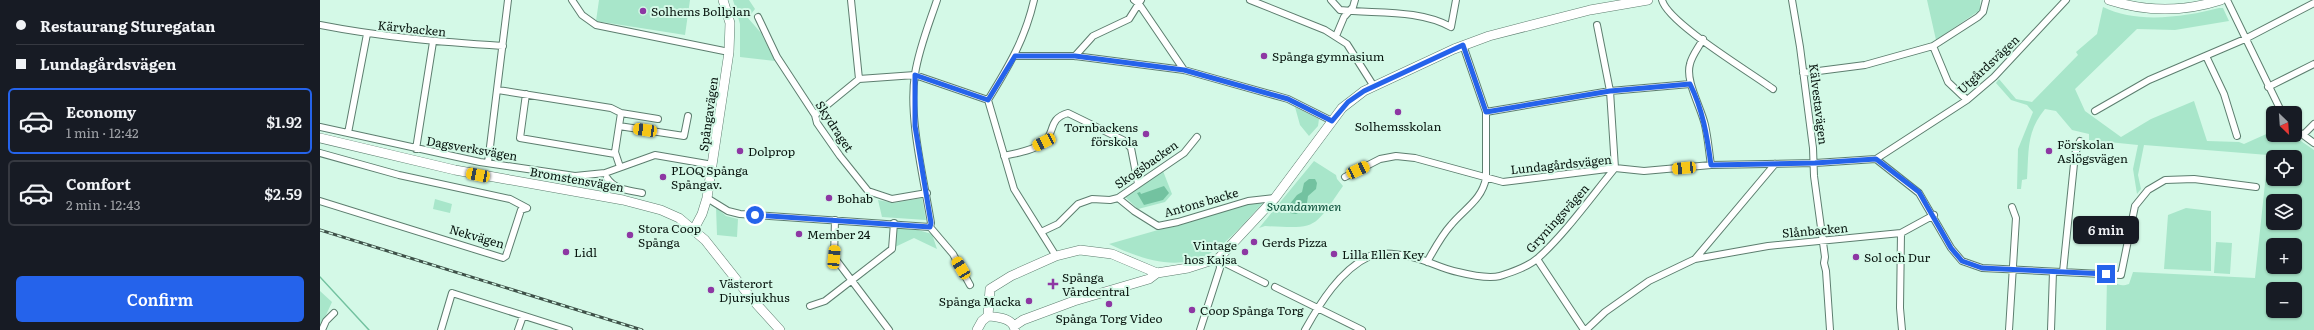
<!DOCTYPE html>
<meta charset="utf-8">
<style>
body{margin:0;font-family:Literata,serif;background:#242831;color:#f1f3f6;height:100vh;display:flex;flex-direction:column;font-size:15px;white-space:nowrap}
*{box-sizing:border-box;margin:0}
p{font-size:13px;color:#9ea1a6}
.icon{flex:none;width:22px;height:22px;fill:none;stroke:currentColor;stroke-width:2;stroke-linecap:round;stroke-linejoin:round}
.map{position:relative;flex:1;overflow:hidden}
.details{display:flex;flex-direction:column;background:#171b24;width:320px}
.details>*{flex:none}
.banner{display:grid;align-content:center;height:88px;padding:0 16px;background:#171b24}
.needle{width:26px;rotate:155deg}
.buttons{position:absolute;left:1946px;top:106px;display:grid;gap:8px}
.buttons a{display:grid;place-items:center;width:36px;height:36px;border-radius:6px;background:#171b24;box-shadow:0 1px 3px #0004;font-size:20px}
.end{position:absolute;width:18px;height:18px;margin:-9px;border:5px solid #2563eb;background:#fff;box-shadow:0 0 0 2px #fff}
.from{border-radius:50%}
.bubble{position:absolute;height:28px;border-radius:6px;background:#171b24;box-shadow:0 1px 3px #0004;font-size:13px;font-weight:600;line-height:28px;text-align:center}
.car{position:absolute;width:12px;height:24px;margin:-12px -6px;border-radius:5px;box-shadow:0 0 3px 1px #0007;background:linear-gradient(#f5c518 24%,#345 0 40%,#f5c518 0 76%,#345 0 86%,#f5c518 0)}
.banner b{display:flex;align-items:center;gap:14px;height:38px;font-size:15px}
.banner b+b{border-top:1px solid #363941}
.banner i{width:10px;height:10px;background:#f1f3f6}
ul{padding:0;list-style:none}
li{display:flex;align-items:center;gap:12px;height:66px;margin:0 8px 6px;padding:0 8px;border:2px solid #363941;border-radius:6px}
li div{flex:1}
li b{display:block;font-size:15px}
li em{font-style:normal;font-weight:600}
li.selected{border-color:#2563eb}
li>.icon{width:36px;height:36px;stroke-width:1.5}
.primary-button{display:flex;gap:8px;margin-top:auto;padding:8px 16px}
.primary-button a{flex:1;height:46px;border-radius:6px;background:#2563eb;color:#fff;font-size:16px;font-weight:600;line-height:46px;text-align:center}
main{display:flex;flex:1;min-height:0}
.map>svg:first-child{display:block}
.green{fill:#a8e6ca;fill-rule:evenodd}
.water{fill:#73c2a0}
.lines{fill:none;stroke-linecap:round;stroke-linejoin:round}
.stream{stroke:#73c2a0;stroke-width:1.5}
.street-casing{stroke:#5d7e6f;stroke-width:8}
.secondary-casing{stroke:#5d7e6f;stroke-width:10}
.street{stroke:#fff;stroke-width:6}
.secondary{stroke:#fff;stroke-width:9}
.rail-casing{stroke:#3e5148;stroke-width:3}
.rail{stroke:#d4f9e7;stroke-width:1.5;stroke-dasharray:4.5;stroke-linecap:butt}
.route{stroke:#2563eb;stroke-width:5}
.poi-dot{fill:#8d37a3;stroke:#d4f9e7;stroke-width:1.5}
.labels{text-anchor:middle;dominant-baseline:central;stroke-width:4;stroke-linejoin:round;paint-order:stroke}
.poi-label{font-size:12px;fill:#08150f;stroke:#d4f9e7;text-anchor:start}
.street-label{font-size:12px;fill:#08150f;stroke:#d4f9e7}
.park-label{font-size:12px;font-style:italic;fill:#054a34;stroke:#d4f9e7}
</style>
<main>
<section class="details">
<div class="banner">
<b><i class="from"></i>Restaurang Sturegatan</b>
<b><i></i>Lundagårdsvägen</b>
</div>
<ul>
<li class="selected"><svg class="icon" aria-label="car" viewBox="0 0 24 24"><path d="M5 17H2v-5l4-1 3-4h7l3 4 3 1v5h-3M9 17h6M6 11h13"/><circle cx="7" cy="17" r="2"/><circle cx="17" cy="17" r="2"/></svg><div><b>Economy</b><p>1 min · 12:42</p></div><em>$1.92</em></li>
<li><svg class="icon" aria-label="car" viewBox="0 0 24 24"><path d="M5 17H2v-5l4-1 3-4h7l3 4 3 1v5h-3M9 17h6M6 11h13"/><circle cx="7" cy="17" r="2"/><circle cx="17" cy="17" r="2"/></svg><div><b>Comfort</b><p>2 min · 12:43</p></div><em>$2.59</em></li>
</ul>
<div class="primary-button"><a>Confirm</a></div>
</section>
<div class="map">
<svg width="1994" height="330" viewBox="0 0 1994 330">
<rect width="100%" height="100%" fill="#d4f9e7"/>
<path class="green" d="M279,0H370L365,35L276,21Z
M413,0H429L435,9L428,18L441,33L455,61L420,57V24Z
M1607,0H1660V10L1616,40Z
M1783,7C1816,24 1865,17 1899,8H1903L1909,21L1855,30L1817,29L1755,89L1765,111L1801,137L1831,119L1874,101L1887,141L1919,142L1924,144L1953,131V135H1972L1994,150V330H1786L1787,277C1796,282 1798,288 1809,284L1813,272L1935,278L1948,155L1824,145L1818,175L1821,189L1817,194L1813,169L1818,145L1769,140V134L1752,130L1736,111L1725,109C1706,132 1709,151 1707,179L1702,180L1701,189H1697L1698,149L1713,112L1707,105L1691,100L1676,83L1679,79L1696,99L1712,102L1758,55L1756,52L1777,34ZM1953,157H1975V179H1953ZM1953,201H1975V223H1953ZM1953,245H1975V267H1953ZM1953,289H1975V311H1953Z
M975,107L999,119L998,126L989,136L980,125Z
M994,161L1016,175L1017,179L1023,186C993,229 998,229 945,226L939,228Z
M843,171L852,194L845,202L818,209L804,196Z
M602,198L606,220L562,217L558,200L574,203Z
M115,199L132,204L130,213L113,209Z
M943,200V203C928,218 910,241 892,252C859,273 821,259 789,244Z
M396,207L406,216L418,219L417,237L397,235Z
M1866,208L1891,211V271L1844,269L1848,215Z
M577,228L598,230L612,234L617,249L594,238L575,247Z
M1896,242L1912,243L1910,274L1894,273Z
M0,291L12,302L0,328Z"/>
<path class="water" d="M989,179H995L997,183L996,189L988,196L986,209L976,214L970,213L969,205L977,195L982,192L984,183Z
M844,186L849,193L843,200L824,205L817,193L820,192L821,194Z"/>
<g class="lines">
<path class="stream" d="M0,277L49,330"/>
<g class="street-casing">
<path id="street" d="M252,0L262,15L276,25L409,52
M531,0L539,79
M714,0C705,39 689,66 668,100L694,189L736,256
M814,0L819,4L864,70
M930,0L1005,30L1027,44L1053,85
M1011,0L1020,10C1056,14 1098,9 1131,27L1136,0
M1342,0C1348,23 1430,72 1453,89
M1472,0L1480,47L1493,148L1494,176L1505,257L1504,263L1506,271L1510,330
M1907,0L1962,113
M438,17L457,57L495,115L497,123L520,156L548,191L572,199L607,193
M0,25C61,37 121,42 183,46
M1016,36L1024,17L1033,7L1035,0
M1383,39C1379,47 1372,55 1370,64C1365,81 1381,107 1385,125C1388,138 1389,152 1391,165
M1613,46L1628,82L1647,100
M695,56H755L864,70L968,99L1012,121
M755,56L773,36L809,19L821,0
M1886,56L1904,94L1917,136
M1483,73L1545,65L1613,46L1658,17L1663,12L1666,0
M1948,87L1994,64
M178,90L291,108L301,113
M206,94L200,138L295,154
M1775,111L1829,80L1925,39L1994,3
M1166,112L1290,91L1370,84
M495,115L539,79L595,75L668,100
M299,126L301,113L338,119
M0,127L160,162L255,176L285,173L335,155L393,165
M1975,129L1994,143
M28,133L47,34
M1983,135L1994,124
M96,149L113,42
M0,153L79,175L190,199L207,208
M684,156C696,153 712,151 723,143C736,134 727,119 748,113L803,140L811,148L818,184
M1556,159L1647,100L1674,77L1746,0
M168,163L188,0
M300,167L295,152L299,126L364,136L368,116
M1025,177L1060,159L1076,156L1095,158L1183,182L1295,168L1324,171L1391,165L1495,163L1556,159L1599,193L1631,248L1642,261L1662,268L1801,275L1815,206L1828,190L1845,180L1874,179L1936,187
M287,178C295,190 308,190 322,193
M387,198L408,211L420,214L610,227L633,254L650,285
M798,198L814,211L838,226L858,222L928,201L955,198
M0,201L183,258L186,256L201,210L207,208
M515,220L514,257L569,330
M610,227L611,223C604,179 588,117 595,74C599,48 609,24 617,0
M721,232L738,224L758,204L772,199L790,200L798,198L864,153L877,137
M1581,233L1580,308L1582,330
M899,258L907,264L945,283
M1217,259L1264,330
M1375,259L1448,246L1581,233L1614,215
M1107,262C1114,250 1121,236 1131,225C1144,209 1162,200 1166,178V112L1143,45
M1743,272L1755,154L1760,141
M955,287L1042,330
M490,306L505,301L572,249L574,223
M2,330L6,321L14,313
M121,330L132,293L249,330
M198,330L203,316
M880,330L900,268L899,258
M985,330C1000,303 1020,270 1050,256C1062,251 1079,254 1092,257C1107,260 1122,269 1138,272C1150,275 1167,279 1180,276C1192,272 1208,267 1218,258C1244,235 1272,196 1295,168L1290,91L1277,25
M1266,330L1285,312L1329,281L1375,259L1455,164
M1689,330L1696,218L1692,207
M1731,330L1733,272"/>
</g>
<g class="secondary-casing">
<path id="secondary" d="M1789,0C1826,12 1864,12 1901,0
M0,138L135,170L303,200L341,210L359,218L385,240L431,298L460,330
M374,229L382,214L387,198L409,52L410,23L403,0
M668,316L670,289L691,276L736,256L760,250L792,254L837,273L868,268L899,258L955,198L1022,108L1044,91L1134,49L1169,36L1270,10L1328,0
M694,326L703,320L754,301L829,279L837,273
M657,330L662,321L668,316C678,317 693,318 695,330"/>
</g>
<use href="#street" class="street"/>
<use href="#secondary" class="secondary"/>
<g class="rail-casing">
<path id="rail" d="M0,230L322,330"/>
</g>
<use href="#rail" class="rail"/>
</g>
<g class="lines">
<path class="route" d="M435,215L610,227L611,223L595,126V75L668,100L695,56H755L864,70L968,99L1012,121L1028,102L1044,91L1143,45L1166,112L1290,91L1370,84C1383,110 1387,136 1391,165L1495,163L1556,159L1599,192L1631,248L1642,261L1662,268L1786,274"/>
</g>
<g class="poi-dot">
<circle cx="323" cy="11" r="4"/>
<circle cx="944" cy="56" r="4"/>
<circle cx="1078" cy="112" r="4"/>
<circle cx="826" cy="134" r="4"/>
<circle cx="420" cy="151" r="4"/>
<circle cx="1729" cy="151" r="4"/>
<circle cx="343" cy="177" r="4"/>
<circle cx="509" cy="198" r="4"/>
<circle cx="479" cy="234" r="4"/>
<circle cx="310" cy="235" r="4"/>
<circle cx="934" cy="242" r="4"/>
<circle cx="246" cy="252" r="4"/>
<circle cx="925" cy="252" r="4"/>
<circle cx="1014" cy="254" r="4"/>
<circle cx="1536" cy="257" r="4"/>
<path d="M731 278h4v4h4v4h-4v4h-4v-4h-4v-4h4z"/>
<circle cx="391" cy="290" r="4"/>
<circle cx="709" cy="301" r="4"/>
<circle cx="789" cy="304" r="4"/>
<circle cx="872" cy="310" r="4"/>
</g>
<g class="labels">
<g class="poi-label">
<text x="331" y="11">Solhems Bollplan</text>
<text x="952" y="56">Spånga gymnasium</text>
<text x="1078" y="126" text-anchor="middle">Solhemsskolan</text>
<text x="818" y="127" text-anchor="end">Tornbackens<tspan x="818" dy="14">förskola</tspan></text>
<text x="1737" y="144">Förskolan<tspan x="1737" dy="14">Aslögsvägen</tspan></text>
<text x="428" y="151">Dolprop</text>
<text x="351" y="170">PLOQ Spånga<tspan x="351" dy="14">Spångav.</tspan></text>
<text x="517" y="198">Bohab</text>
<text x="318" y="228">Stora Coop<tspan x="318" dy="14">Spånga</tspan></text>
<text x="487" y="234">Member 24</text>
<text x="942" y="242">Gerds Pizza</text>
<text x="917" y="245" text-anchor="end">Vintage<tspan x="917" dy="14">hos Kajsa</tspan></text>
<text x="254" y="252">Lidl</text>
<text x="1022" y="254">Lilla Ellen Key</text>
<text x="1544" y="257">Sol och Dur</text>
<text x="742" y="277">Spånga<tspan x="742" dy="14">Vårdcentral</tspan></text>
<text x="399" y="283">Västerort<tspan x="399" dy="14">Djursjukhus</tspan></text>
<text x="701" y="301" text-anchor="end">Spånga Macka</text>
<text x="880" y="310">Coop Spånga Torg</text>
<text x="789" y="318" text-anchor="middle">Spånga Torg Video</text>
</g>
<g class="street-label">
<text transform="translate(92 28) rotate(6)">Kärvbacken</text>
<text transform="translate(1668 64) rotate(-43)">Utgårdsvägen</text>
<text transform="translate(1499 104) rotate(83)">Kälvestavägen</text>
<text transform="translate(388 114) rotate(-82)">Spångavägen</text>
<text transform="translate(515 126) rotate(57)">Skydraget</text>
<text transform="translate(152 148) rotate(10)">Dagsverksvägen</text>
<text transform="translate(826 164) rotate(-35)">Skogsbacken</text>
<text transform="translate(1241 164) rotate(-6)">Lundagårdsvägen</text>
<text transform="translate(257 179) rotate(10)">Bromstensvägen</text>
<text transform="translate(881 202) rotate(-16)">Antons backe</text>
<text transform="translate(1237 218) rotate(-48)">Gryningsvägen</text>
<text transform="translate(1495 230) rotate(-5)">Slånbacken</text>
<text transform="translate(157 236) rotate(16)">Nekvägen</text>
</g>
<g class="park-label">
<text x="984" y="206">Svandammen</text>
</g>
</g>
</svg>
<div class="buttons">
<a><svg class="needle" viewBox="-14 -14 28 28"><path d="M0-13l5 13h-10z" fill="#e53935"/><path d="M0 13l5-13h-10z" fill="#9ea1a6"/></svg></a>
<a><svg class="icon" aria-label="locate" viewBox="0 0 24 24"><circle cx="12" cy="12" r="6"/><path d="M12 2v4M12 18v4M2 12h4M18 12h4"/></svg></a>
<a><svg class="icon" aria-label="layers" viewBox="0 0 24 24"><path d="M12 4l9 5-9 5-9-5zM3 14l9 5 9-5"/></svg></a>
<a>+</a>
<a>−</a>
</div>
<i class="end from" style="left:435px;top:215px"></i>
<i class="end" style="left:1786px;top:274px"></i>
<div class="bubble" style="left:1753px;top:216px;width:66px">6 min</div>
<i class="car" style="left:325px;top:130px;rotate:278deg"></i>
<i class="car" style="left:724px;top:142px;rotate:244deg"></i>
<i class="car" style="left:1364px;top:168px;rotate:265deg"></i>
<i class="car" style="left:1038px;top:170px;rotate:65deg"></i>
<i class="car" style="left:158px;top:175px;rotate:281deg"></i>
<i class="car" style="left:514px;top:257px;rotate:5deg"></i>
<i class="car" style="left:641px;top:268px;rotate:329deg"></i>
</div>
</main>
